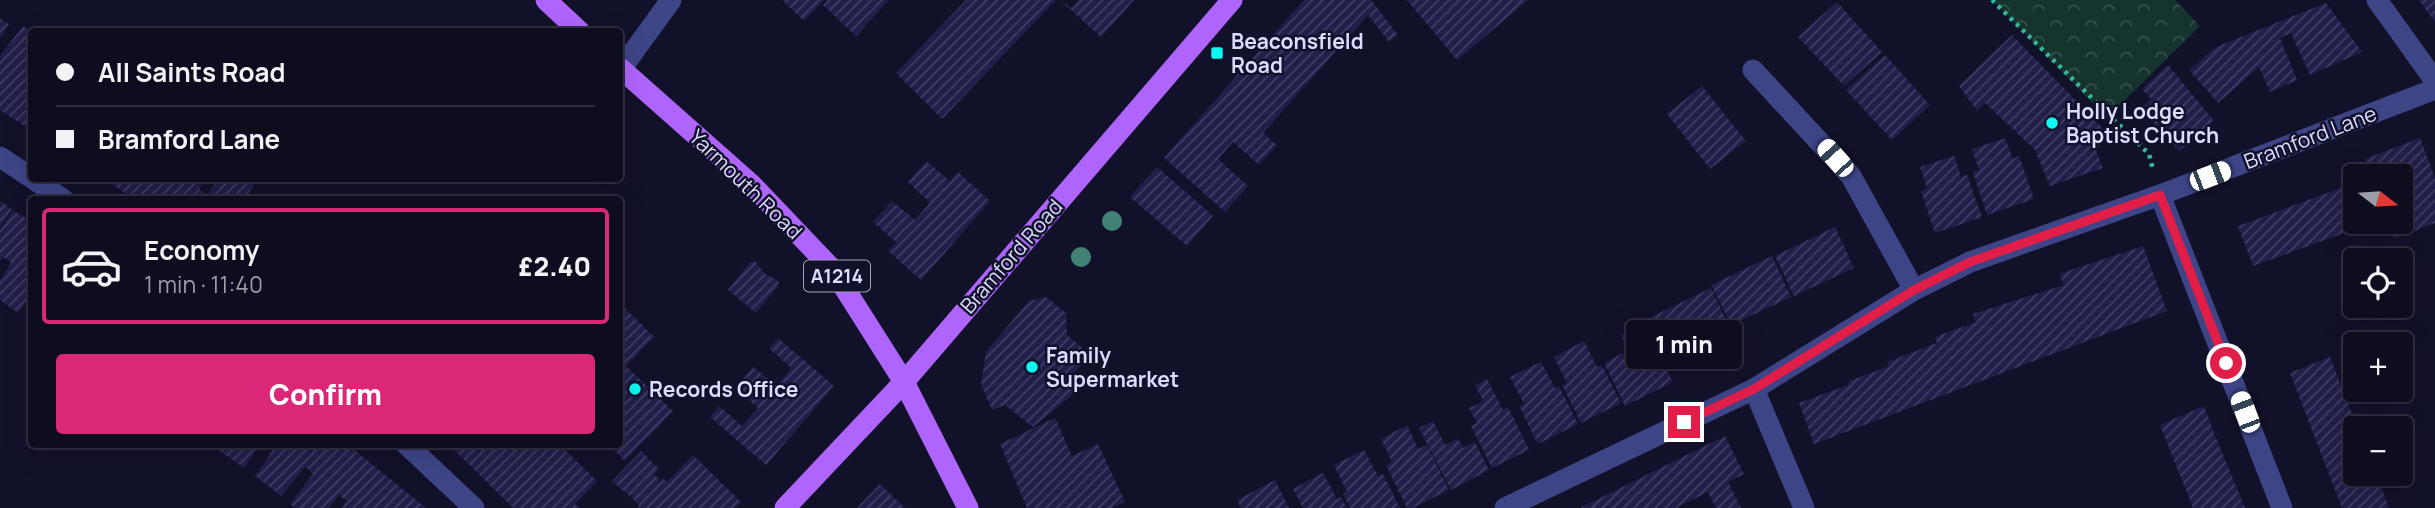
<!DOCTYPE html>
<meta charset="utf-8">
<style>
body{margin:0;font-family:Manrope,sans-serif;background:#1c1b2d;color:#f1f3f6;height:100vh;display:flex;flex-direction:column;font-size:26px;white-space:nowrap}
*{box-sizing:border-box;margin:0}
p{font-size:23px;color:#9b9ca5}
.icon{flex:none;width:38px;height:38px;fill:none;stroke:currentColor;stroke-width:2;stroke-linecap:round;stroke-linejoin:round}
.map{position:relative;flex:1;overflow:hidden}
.side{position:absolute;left:28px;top:196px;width:595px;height:252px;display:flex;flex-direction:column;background:#0e0d20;border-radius:7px;box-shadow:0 7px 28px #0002,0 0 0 2px #2e2d3e}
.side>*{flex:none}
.top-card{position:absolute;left:28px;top:28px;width:595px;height:154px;border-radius:7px;box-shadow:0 7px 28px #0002,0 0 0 2px #2e2d3e;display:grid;align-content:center;height:154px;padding:0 28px;background:#0e0d20}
.needle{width:46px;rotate:107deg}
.tools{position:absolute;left:2343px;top:164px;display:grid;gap:14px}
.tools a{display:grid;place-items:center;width:70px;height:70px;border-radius:7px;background:#0e0d20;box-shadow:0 7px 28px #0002,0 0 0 2px #2e2d3e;font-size:35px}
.end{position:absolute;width:32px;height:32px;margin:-16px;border:9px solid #e11d48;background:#fff;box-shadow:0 0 0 4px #fff}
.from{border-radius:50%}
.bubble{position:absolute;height:49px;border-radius:7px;background:#0e0d20;box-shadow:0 7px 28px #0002,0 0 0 2px #2e2d3e;font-size:23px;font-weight:800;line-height:49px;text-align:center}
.car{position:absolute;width:21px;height:42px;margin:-21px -10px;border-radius:9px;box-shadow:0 0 5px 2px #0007;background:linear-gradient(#fff 24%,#345 0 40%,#fff 0 76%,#345 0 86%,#fff 0)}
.top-card b{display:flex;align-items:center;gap:24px;height:66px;font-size:26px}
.top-card b+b{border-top:2px solid #2e2d3e}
.top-card i{width:18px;height:18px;background:#f1f3f6}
ul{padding:12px 0 0;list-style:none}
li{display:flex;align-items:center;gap:21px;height:116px;margin:0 14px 10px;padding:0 14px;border:4px solid transparent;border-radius:7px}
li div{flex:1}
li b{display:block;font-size:26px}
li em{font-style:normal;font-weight:800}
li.active{border-color:#db2777}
li>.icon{width:63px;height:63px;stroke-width:1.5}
.button{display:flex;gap:14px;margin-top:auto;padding:14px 28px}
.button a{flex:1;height:80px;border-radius:7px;background:#db2777;color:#fff;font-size:28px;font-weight:800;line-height:80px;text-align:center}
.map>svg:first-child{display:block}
.park{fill:url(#park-crowns)}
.building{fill:url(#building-hatch)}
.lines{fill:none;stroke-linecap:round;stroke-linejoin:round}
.path{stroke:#34b99f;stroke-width:4.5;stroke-dasharray:3.5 5;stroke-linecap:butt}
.minor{stroke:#3e4587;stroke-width:21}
.major{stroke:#af65fb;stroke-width:21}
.tree{fill:#418274}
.route{stroke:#e11d48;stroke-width:9}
.poi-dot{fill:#0cf9f1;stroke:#12112a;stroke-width:2.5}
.labels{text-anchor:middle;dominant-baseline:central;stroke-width:5;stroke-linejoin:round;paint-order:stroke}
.shield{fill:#12112a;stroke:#9f9fbe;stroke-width:2}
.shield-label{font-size:19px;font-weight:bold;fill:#dbdcfe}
.poi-label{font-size:21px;font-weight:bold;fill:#dbdcfe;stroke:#12112a;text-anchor:start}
.street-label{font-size:21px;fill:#dbdcfe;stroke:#12112a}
</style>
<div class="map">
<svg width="2435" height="508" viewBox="0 0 2435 508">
<defs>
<pattern id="park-crowns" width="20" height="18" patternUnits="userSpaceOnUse" patternTransform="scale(1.75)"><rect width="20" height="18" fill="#15342e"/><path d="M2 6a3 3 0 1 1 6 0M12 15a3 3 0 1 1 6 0" fill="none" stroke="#36514d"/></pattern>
<pattern id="building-hatch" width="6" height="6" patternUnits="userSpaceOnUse" patternTransform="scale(1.75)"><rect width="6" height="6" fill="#211e4a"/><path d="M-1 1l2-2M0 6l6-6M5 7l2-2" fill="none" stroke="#413e65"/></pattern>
</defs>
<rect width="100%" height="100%" fill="#12112a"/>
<path class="park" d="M1992,0H2175L2200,26L2107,118Z"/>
<path class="building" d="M782,0H824L804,21Z
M828,0H889L856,36L823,5Z
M966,0H1056L942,119L896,73Z
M1060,0L1072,8L1079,0H1134L1101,37Z
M1304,0H1371L1398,35L1389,42L1368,15L1263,133L1277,145L1259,165L1233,142L1218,159L1248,186L1225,212L1164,158Z
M1407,0H1528L1457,60Z
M2419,0H2435V22L2428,13Z
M1837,2L1882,52L1844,86L1798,37Z
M2326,3L2362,52L2310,75L2291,33L2280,38L2297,80L2270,92L2259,67L2218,103L2189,70L2216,47Z
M0,19L9,24L0,38Z
M23,26L32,32V131L0,110V56Z
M2012,35L2110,136L2096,150L2103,168L2050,186L2035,150L1985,103L1977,111L1959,86Z
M1885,55L1930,105L1892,140L1846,90Z
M2168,65L2214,121L2179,151L2141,108L2151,99L2142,89Z
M1702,86L1746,141L1710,169L1667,114Z
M2005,138L2013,159L2019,156L2034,199L1987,215L1973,172L1979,170L1972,149Z
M2420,138L2435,178V223L2395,238L2389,222H2401V177H2372L2365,159Z
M1954,156L1961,177L1967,175L1982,217L1935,233L1921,191L1927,188L1920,167Z
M926,161L950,181L958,172L990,201L921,280L888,251L896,242L873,222L892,201L915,220L930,203L908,182Z
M1157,167L1213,216L1187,246L1130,197Z
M103,178H206L199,189L207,195L219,178H251L256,182L244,200H135Z
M2349,185L2356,202V222H2363L2364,226L2253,266L2238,226Z
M0,201L12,209L0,227Z
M13,210L32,222V294L18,313L0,300V281L11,262L3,257L0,261V230Z
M1835,227L1854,268L1794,296L1775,256Z
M2143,246L2167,311L1814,444L1799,403L1848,385L1847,382L1889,366L1887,362L1937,343L1935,337L1976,322L1973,314L2064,285L2059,274Z
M1772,256L1791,297L1731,325L1711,285Z
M755,261L765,274L779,281L778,286L756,313L728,290L750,262Z
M1711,288L1730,328L1670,357L1651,317Z
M1046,297L1066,313L1067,335L1092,356L1068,378L1082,387L1033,427L1005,405L992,410L981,384L986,352L1029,301Z
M620,303L654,337L626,366L673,411L625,461L608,444H620Z
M1638,327L1646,342L1651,339L1673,382L1625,406L1604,363L1623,353L1631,371L1636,368L1621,335Z
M778,338L834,386L766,465L710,417L719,406L742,426L758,408L735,388L753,367L777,386L791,368L769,348Z
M1584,341L1597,367L1602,365L1621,403L1581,423L1562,385L1567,383L1554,357Z
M2330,357L2358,429L2356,474H2376L2389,508H2342L2290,373Z
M1541,362L1555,388L1559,386L1578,424L1538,444L1519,406L1524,404L1510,377Z
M1487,379L1503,410L1508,407L1529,450L1492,468L1471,426L1477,423L1469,408L1483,401L1475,385Z
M2204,406L2214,433L2245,508H2193L2191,503L2160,425Z
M1055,418L1072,456L1098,444L1125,502L1111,508H1027L1000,444Z
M1433,421L1445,445L1458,439L1463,448L1475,442L1489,470L1451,490L1419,428Z
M1407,425L1418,449L1427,445L1449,490L1413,508H1407L1386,465L1392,462L1381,439Z
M1725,436L1744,474L1728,482L1741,508H1716L1708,492L1676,508H1580Z
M220,444H261L244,468L217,449Z
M277,444H347L426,508H342L347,501L339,495L329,508H295L290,504L313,474L309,470L305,467L281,496L255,476Z
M448,444H559L597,481L575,504L580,508H513Z
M1364,450L1378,476L1383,474L1400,508H1350L1343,494L1347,492L1334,465Z
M641,451L659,469L654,474L661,481L663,478L667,482L693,455L741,502L735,508H638L639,504L612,481Z
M1323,473L1337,499L1341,497L1347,508H1303L1293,489Z
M1275,480L1289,508H1241L1237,500Z
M880,484L905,508H857Z"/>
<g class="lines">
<path class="path" d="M1992,0L2149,154L2153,170"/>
<path class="minor" d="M2377,0L2435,81
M621,69L671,0
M1753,70L1851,176L1914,290
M0,157L32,178
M32,178L64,200
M2160,195L2282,508
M1754,389L1804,508
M406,444L474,508
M1505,508L1754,389L1914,290L1970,262L2160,195L2435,89"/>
<path class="major" d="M546,0L580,32
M620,68L751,184L833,270L904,382L968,508
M785,508L904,382L1232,0"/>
</g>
<g class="tree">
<circle cx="1112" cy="221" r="10"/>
<circle cx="1081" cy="257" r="10"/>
</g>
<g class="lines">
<path class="route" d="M1684,422L1754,389L1914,290L1970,262L2160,195L2226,363"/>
</g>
<g class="poi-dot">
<rect x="1210" y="46" width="14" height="14" rx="3.5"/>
<circle cx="2052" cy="123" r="7"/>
<circle cx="1032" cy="367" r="7"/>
<circle cx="635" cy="389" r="7"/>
</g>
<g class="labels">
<rect class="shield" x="804" y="260.5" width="66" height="31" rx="5"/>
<g class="shield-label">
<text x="837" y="276">A1214</text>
</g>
<g class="poi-label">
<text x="1231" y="41">Beaconsfield<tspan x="1231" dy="24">Road</tspan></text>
<text x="2066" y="111">Holly Lodge<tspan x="2066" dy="24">Baptist Church</tspan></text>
<text x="1046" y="355">Family<tspan x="1046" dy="24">Supermarket</tspan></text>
<text x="649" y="389">Records Office</text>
</g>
<g class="street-label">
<text transform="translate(2310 137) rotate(-21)">Bramford Lane</text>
<text transform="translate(746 184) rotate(44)">Yarmouth Road</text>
<text transform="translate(1011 256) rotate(-49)">Bramford Road</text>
</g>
</g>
</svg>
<div class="tools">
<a><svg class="needle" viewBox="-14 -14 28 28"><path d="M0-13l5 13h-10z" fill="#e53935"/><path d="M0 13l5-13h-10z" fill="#9b9ca5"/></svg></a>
<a><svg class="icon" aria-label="locate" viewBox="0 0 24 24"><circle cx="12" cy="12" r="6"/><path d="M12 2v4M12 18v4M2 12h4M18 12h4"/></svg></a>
<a>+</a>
<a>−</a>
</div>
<i class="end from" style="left:2226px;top:363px"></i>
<i class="end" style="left:1684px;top:422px"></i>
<div class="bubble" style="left:1626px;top:320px;width:116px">1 min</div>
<i class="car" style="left:1835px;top:158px;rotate:318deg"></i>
<i class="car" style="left:2210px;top:176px;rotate:69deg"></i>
<i class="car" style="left:2245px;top:412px;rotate:339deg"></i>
<div class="top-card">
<b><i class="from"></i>All Saints Road</b>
<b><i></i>Bramford Lane</b>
</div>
<section class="side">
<ul>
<li class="active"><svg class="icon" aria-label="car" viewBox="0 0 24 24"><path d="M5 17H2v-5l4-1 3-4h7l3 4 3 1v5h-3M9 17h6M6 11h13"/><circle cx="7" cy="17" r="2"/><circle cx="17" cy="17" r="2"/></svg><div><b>Economy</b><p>1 min · 11:40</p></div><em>£2.40</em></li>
</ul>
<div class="button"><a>Confirm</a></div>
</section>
</div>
